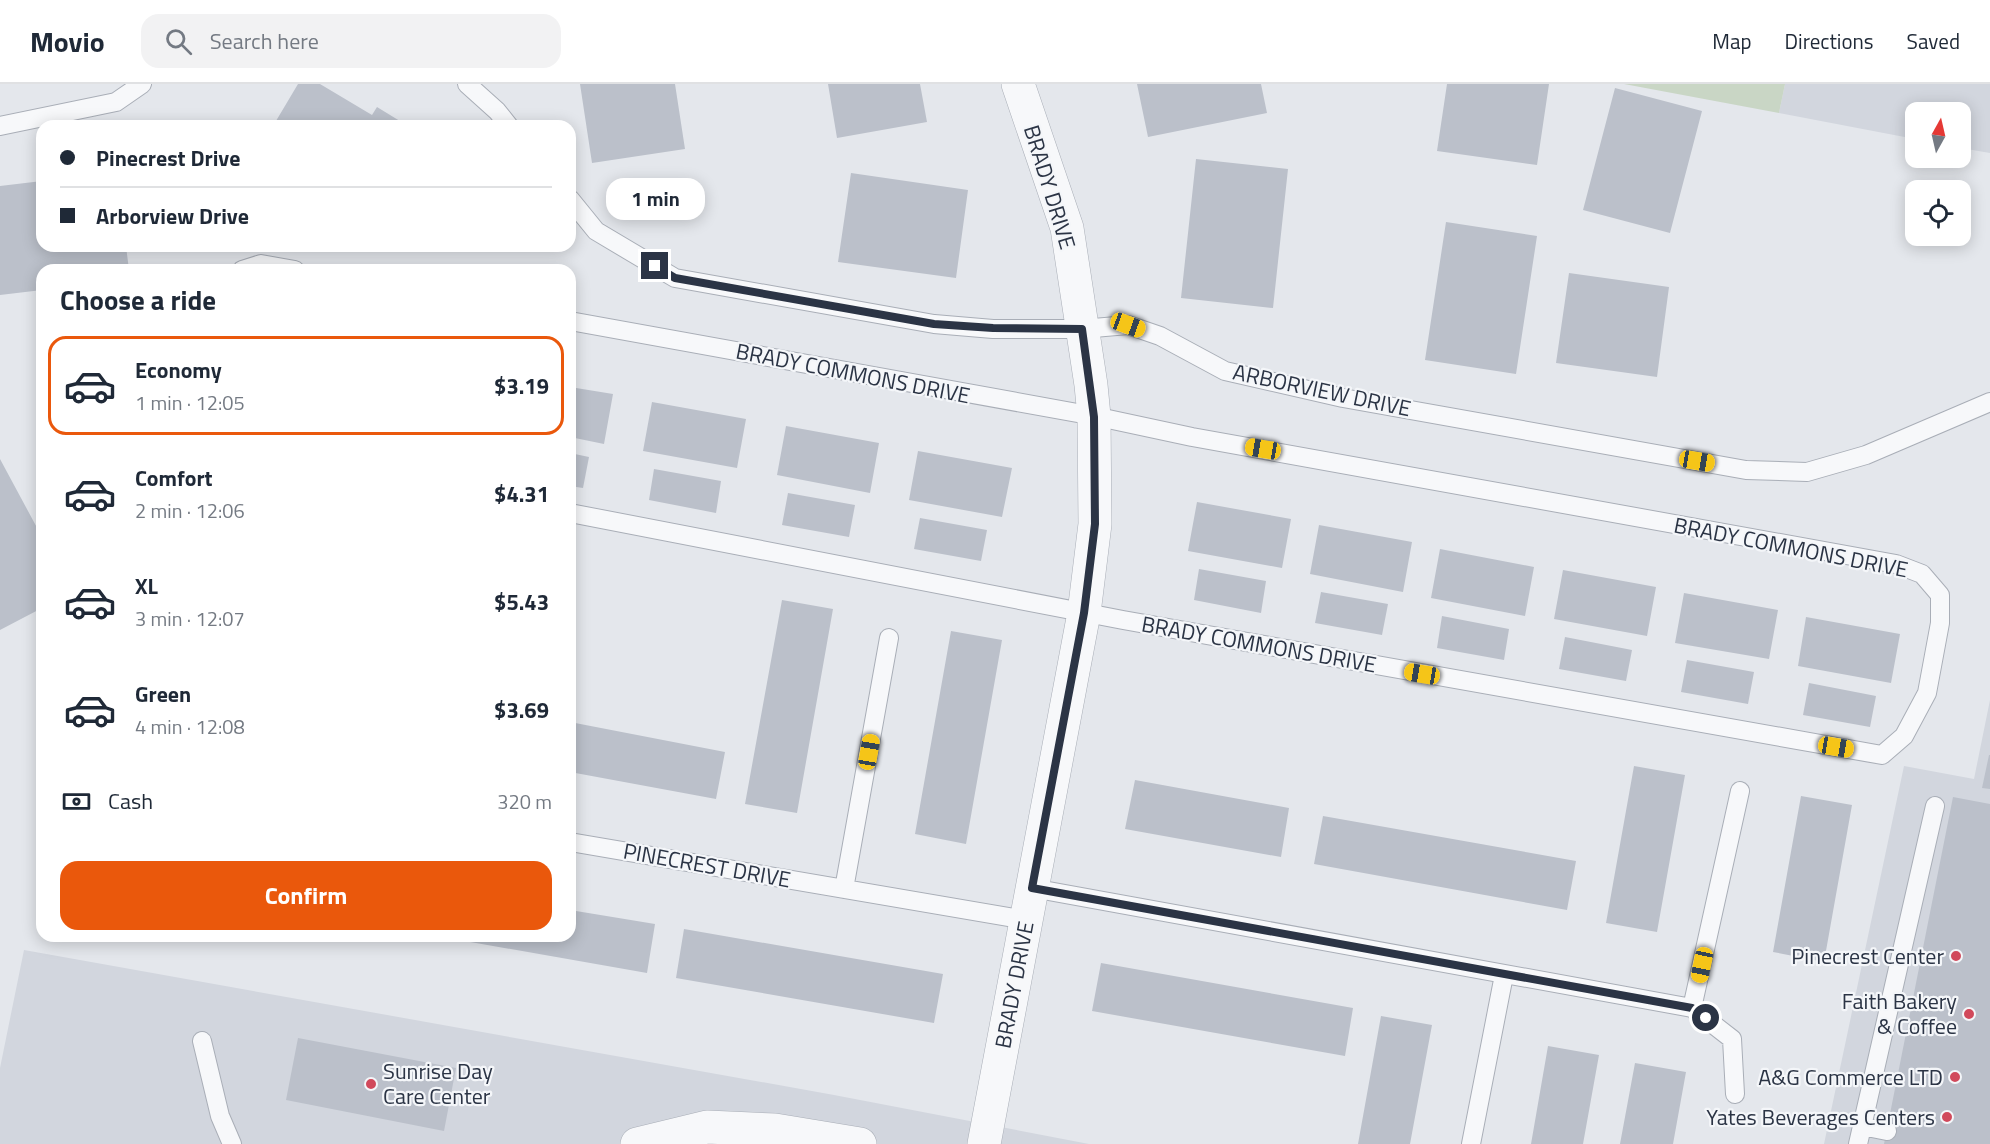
<!DOCTYPE html>
<meta charset="utf-8">
<style>
body{margin:0;font-family:"Titillium Web",sans-serif;background:#f2f2f3;color:#1f2937;height:100vh;display:flex;flex-direction:column;font-size:22px;white-space:nowrap}
*{box-sizing:border-box;margin:0}
p{font-size:20px;color:#747a83}
.icon{flex:none;width:33px;height:33px;fill:none;stroke:currentColor;stroke-width:2;stroke-linecap:round;stroke-linejoin:round}
.map{position:relative;flex:1;overflow:hidden}
.details{position:absolute;left:36px;top:180px;width:540px;height:678px;display:flex;flex-direction:column;background:#fff;border-radius:18px;box-shadow:0 3px 15px #0003}
.details>*{flex:none}
.banner{position:absolute;left:36px;top:36px;width:540px;height:132px;border-radius:18px;box-shadow:0 3px 15px #0003;display:grid;align-content:center;height:132px;padding:0 24px;background:#fff}
.needle{width:39px;rotate:8deg}
.buttons{position:absolute;left:1905px;top:18px;display:grid;gap:12px}
.buttons a{display:grid;place-items:center;width:66px;height:66px;border-radius:12px;background:#fff;box-shadow:0 3px 15px #0003;font-size:30px}
.end{position:absolute;width:27px;height:27px;margin:-14px;border:8px solid #2b3445;background:#fff;box-shadow:0 0 0 3px #fff}
.from{border-radius:50%}
.bubble{position:absolute;height:42px;border-radius:18px;background:#fff;box-shadow:0 3px 15px #0003;font-size:20px;font-weight:700;line-height:42px;text-align:center}
.car{position:absolute;width:18px;height:36px;margin:-18px -9px;border-radius:8px;box-shadow:0 0 4px 2px #0007;background:linear-gradient(#f5c518 24%,#345 0 40%,#f5c518 0 76%,#345 0 86%,#f5c518 0)}
.banner b{display:flex;align-items:center;gap:21px;height:57px;font-size:22px}
.banner b+b{border-top:2px solid #e0e1e3}
.banner i{width:15px;height:15px;background:#1f2937}
ul{padding:0;list-style:none}
li{display:flex;align-items:center;gap:18px;height:99px;margin:0 12px 9px;padding:0 12px;border:3px solid transparent;border-radius:18px}
li div{flex:1}
li b{display:block;font-size:22px}
li em{font-style:normal;font-weight:700}
li.on{border-color:#ea580c}
li>.icon{width:54px;height:54px;stroke-width:1.5}
h2{padding:0 24px;font-size:27px;line-height:72px}
.pay{display:flex;align-items:center;gap:15px;height:66px;padding:0 24px;font-size:22px}
.pay p{margin-inline-start:auto}
.primary-button{display:flex;gap:12px;margin-top:auto;padding:12px 24px}
.primary-button a{flex:1;height:69px;border-radius:18px;background:#ea580c;color:#fff;font-size:24px;font-weight:700;line-height:69px;text-align:center}
header{display:flex;align-items:center;gap:36px;box-sizing:border-box;height:84px;padding:0 30px;background:#fff;border-bottom:2px solid #e0e1e3}
header strong{font-size:28px}
nav{display:flex;gap:33px;margin-inline-start:auto;font-size:21px}
.search{width:420px;height:54px;background:#f2f2f3;display:flex;align-items:center;gap:15px;box-sizing:border-box;padding:0 21px;border-radius:18px;color:#747a83;font-size:22px}
.map>svg:first-child{display:block}
.built{fill:#d2d6de}
.green{fill:#c9d6c5}
.building{fill:#bbc0ca}
.lines{fill:none;stroke-linecap:round;stroke-linejoin:round}
.lane-casing{stroke:#a9aeb7;stroke-width:20}
.street-casing{stroke:#a9aeb7;stroke-width:34}
.lane{stroke:#f7f8fa;stroke-width:18}
.street{stroke:#f7f8fa;stroke-width:33}
.route{stroke:#2b3445;stroke-width:8}
.poi-dot{fill:#d1495b;stroke:#f4f6f9;stroke-width:2}
.labels{text-anchor:middle;dominant-baseline:central;stroke-width:4.5;stroke-linejoin:round;paint-order:stroke}
.street-label{font-size:22px;fill:#2b3445;stroke:#f4f6f9}
.poi-label{font-size:22px;fill:#2b3445;stroke:#f4f6f9;text-anchor:end}
</style>
<header>
<strong>Movio</strong>
<div class="search"><svg class="icon" aria-label="search" viewBox="0 0 24 24"><circle cx="10" cy="10" r="6"/><path d="M15 15l6 6"/></svg>Search here</div>
<nav><a>Map</a><a>Directions</a><a>Saved</a></nav>
</header>
<div class="map">
<svg width="1990" height="1060" viewBox="0 0 1990 1060">
<rect width="100%" height="100%" fill="#e4e7ec"/>
<path class="built" d="M1785,0H1990V69L1961,64L1960,28H1916L1915,55L1779,29Z
M1990,616V1060H1824L1904,682L1974,695Z
M24,866L834,1011L1089,1060H0V984Z"/>
<path class="green" d="M1624,0H1785L1779,29Z"/>
<path class="building" d="M298,0H320L372,31L377,23L408,42H273Z
M580,0H675L685,65L592,79Z
M828,0H920L927,38L837,54Z
M1137,0H1261L1267,29L1148,53Z
M1447,0H1549L1537,81L1437,67Z
M1615,4L1702,27L1670,149L1583,126Z
M1196,75L1288,85L1273,224L1181,214Z
M851,89L968,106L956,194L838,178Z
M42,97V162H126L129,186H42V206L0,211V102Z
M1446,138L1537,152L1516,290L1425,276Z
M1569,189L1669,203L1657,293L1556,279Z
M570,303L613,310L604,360L570,353Z
M652,318L746,335L737,384L643,367Z
M786,342L879,359L870,409L777,391Z
M918,367L1012,384L1002,433L909,416Z
M570,369L589,373L583,404L570,402Z
M0,375L42,453V524L0,546Z
M654,385L721,397L716,429L649,416Z
M788,409L855,421L849,453L782,441Z
M1197,418L1291,435L1282,484L1188,467Z
M920,434L987,446L981,477L914,465Z
M1319,441L1412,458L1403,508L1310,490Z
M1440,465L1534,483L1525,532L1431,514Z
M1199,485L1266,497L1261,529L1194,516Z
M1563,486L1656,503L1647,552L1554,535Z
M1321,508L1388,520L1382,551L1315,539Z
M1684,509L1778,526L1769,575L1675,559Z
M782,516L833,525L797,729L745,720Z
M1442,532L1509,545L1504,576L1437,564Z
M1806,533L1900,550L1891,599L1798,582Z
M951,547L1002,556L966,760L915,750Z
M1565,553L1632,566L1626,597L1559,585Z
M1687,576L1754,588L1748,620L1681,608Z
M1809,599L1876,612L1870,643L1803,631Z
M570,638L725,668L716,715L570,688Z
M1989,671H1990V705L1982,704Z
M1634,682L1685,691L1657,848L1606,839Z
M1135,696L1289,724L1281,773L1125,745Z
M1801,712L1852,721L1824,878L1773,868Z
M1953,713L1990,720V1060H1884Z
M1323,732L1576,777L1567,826L1314,780Z
M570,826L655,840L647,889L442,853L570,852Z
M684,845L943,890L934,939L676,894Z
M1101,879L1353,924L1345,972L1092,927Z
M1381,932L1432,941L1410,1060H1358Z
M298,954L456,984L444,1047L286,1016Z
M1548,962L1599,971L1583,1060H1531Z
M1635,979L1686,988L1673,1060H1620Z"/>
<g class="lines">
<g class="lane-casing">
<path id="lane" d="M467,0L497,27L509,42
M0,42L116,18L142,0
M570,115L596,147L675,194L934,240L993,245H1082L1128,241L1160,252L1225,287L1343,314L1746,386L1807,388L1866,371L1990,318
M242,186L261,180L295,186
M570,237L1094,332L1192,353L1896,480L1922,490L1940,511V539L1927,609L1904,652L1882,671L1123,536L570,429
M570,758L1026,836
M1032,804L1692,924L1732,955L1735,1010
M844,805L889,554
M1692,924L1740,707
M202,957L220,1032L232,1060
M1862,1042L1887,1047
M1471,1060L1504,891
M1858,1060L1935,722"/>
</g>
<g class="street-casing">
<g id="street">
<path d="M637,1060L707,1043L775,1046L860,1060"/>
<path id="s1" d="M984,1060L1084,529L1095,440L1094,332L1091,301L1067,144L1018,0"/>
</g>
</g>
<use href="#lane" class="lane"/>
<use href="#street" class="street"/>
</g>
<g class="lines">
<path class="route" d="M655,182L675,194L934,240L993,244L1082,245L1094,333L1095,440L1084,529L1032,804L1692,924L1706,934"/>
</g>
<g class="poi-dot">
<circle cx="1956" cy="872" r="6"/>
<circle cx="1969" cy="930" r="6"/>
<circle cx="1955" cy="993" r="6"/>
<circle cx="371" cy="1000" r="6"/>
<circle cx="1947" cy="1033" r="6"/>
</g>
<g class="labels">
<g class="street-label">
<text transform="translate(1050 103) rotate(73)">BRADY DRIVE</text>
<text transform="translate(853 289) rotate(11)">BRADY COMMONS DRIVE</text>
<text transform="translate(1322 306) rotate(12)">ARBORVIEW DRIVE</text>
<text transform="translate(1791 463) rotate(11)">BRADY COMMONS DRIVE</text>
<text transform="translate(1259 560) rotate(10)">BRADY COMMONS DRIVE</text>
<text transform="translate(707 781) rotate(10)">PINECREST DRIVE</text>
<text stroke="none"><textPath href="#s1" startOffset="162">BRADY DRIVE</textPath></text>
</g>
<g class="poi-label">
<text x="1944" y="872">Pinecrest Center</text>
<text x="1957" y="917">Faith Bakery<tspan x="1957" dy="25">&amp; Coffee</tspan></text>
<text x="383" y="987" text-anchor="start">Sunrise Day<tspan x="383" dy="25">Care Center</tspan></text>
<text x="1943" y="993">A&amp;G Commerce LTD</text>
<text x="1935" y="1033">Yates Beverages Centers</text>
</g>
</g>
</svg>
<div class="buttons">
<a><svg class="needle" viewBox="-14 -14 28 28"><path d="M0-13l5 13h-10z" fill="#e53935"/><path d="M0 13l5-13h-10z" fill="#747a83"/></svg></a>
<a><svg class="icon" aria-label="locate" viewBox="0 0 24 24"><circle cx="12" cy="12" r="6"/><path d="M12 2v4M12 18v4M2 12h4M18 12h4"/></svg></a>
</div>
<i class="end from" style="left:1706px;top:934px"></i>
<i class="end" style="left:655px;top:182px"></i>
<div class="bubble" style="left:606px;top:94px;width:99px">1 min</div>
<i class="car" style="left:1128px;top:241px;rotate:110deg"></i>
<i class="car" style="left:1263px;top:365px;rotate:280deg"></i>
<i class="car" style="left:1697px;top:377px;rotate:100deg"></i>
<i class="car" style="left:1422px;top:590px;rotate:280deg"></i>
<i class="car" style="left:1836px;top:663px;rotate:100deg"></i>
<i class="car" style="left:869px;top:668px;rotate:10deg"></i>
<i class="car" style="left:1702px;top:881px;rotate:192deg"></i>
<div class="banner">
<b><i class="from"></i>Pinecrest Drive</b>
<b><i></i>Arborview Drive</b>
</div>
<section class="details">
<h2>Choose a ride</h2>
<ul>
<li class="on"><svg class="icon" aria-label="car" viewBox="0 0 24 24"><path d="M5 17H2v-5l4-1 3-4h7l3 4 3 1v5h-3M9 17h6M6 11h13"/><circle cx="7" cy="17" r="2"/><circle cx="17" cy="17" r="2"/></svg><div><b>Economy</b><p>1 min · 12:05</p></div><em>$3.19</em></li>
<li><svg class="icon" aria-label="car" viewBox="0 0 24 24"><path d="M5 17H2v-5l4-1 3-4h7l3 4 3 1v5h-3M9 17h6M6 11h13"/><circle cx="7" cy="17" r="2"/><circle cx="17" cy="17" r="2"/></svg><div><b>Comfort</b><p>2 min · 12:06</p></div><em>$4.31</em></li>
<li><svg class="icon" aria-label="car" viewBox="0 0 24 24"><path d="M5 17H2v-5l4-1 3-4h7l3 4 3 1v5h-3M9 17h6M6 11h13"/><circle cx="7" cy="17" r="2"/><circle cx="17" cy="17" r="2"/></svg><div><b>XL</b><p>3 min · 12:07</p></div><em>$5.43</em></li>
<li><svg class="icon" aria-label="car" viewBox="0 0 24 24"><path d="M5 17H2v-5l4-1 3-4h7l3 4 3 1v5h-3M9 17h6M6 11h13"/><circle cx="7" cy="17" r="2"/><circle cx="17" cy="17" r="2"/></svg><div><b>Green</b><p>4 min · 12:08</p></div><em>$3.69</em></li>
</ul>
<div class="pay"><svg class="icon" aria-label="cash" viewBox="0 0 24 24"><path d="M3 7h18v10H3z"/><circle cx="12" cy="12" r="2"/></svg>Cash<p>320 m</p></div>
<div class="primary-button"><a>Confirm</a></div>
</section>
</div>
